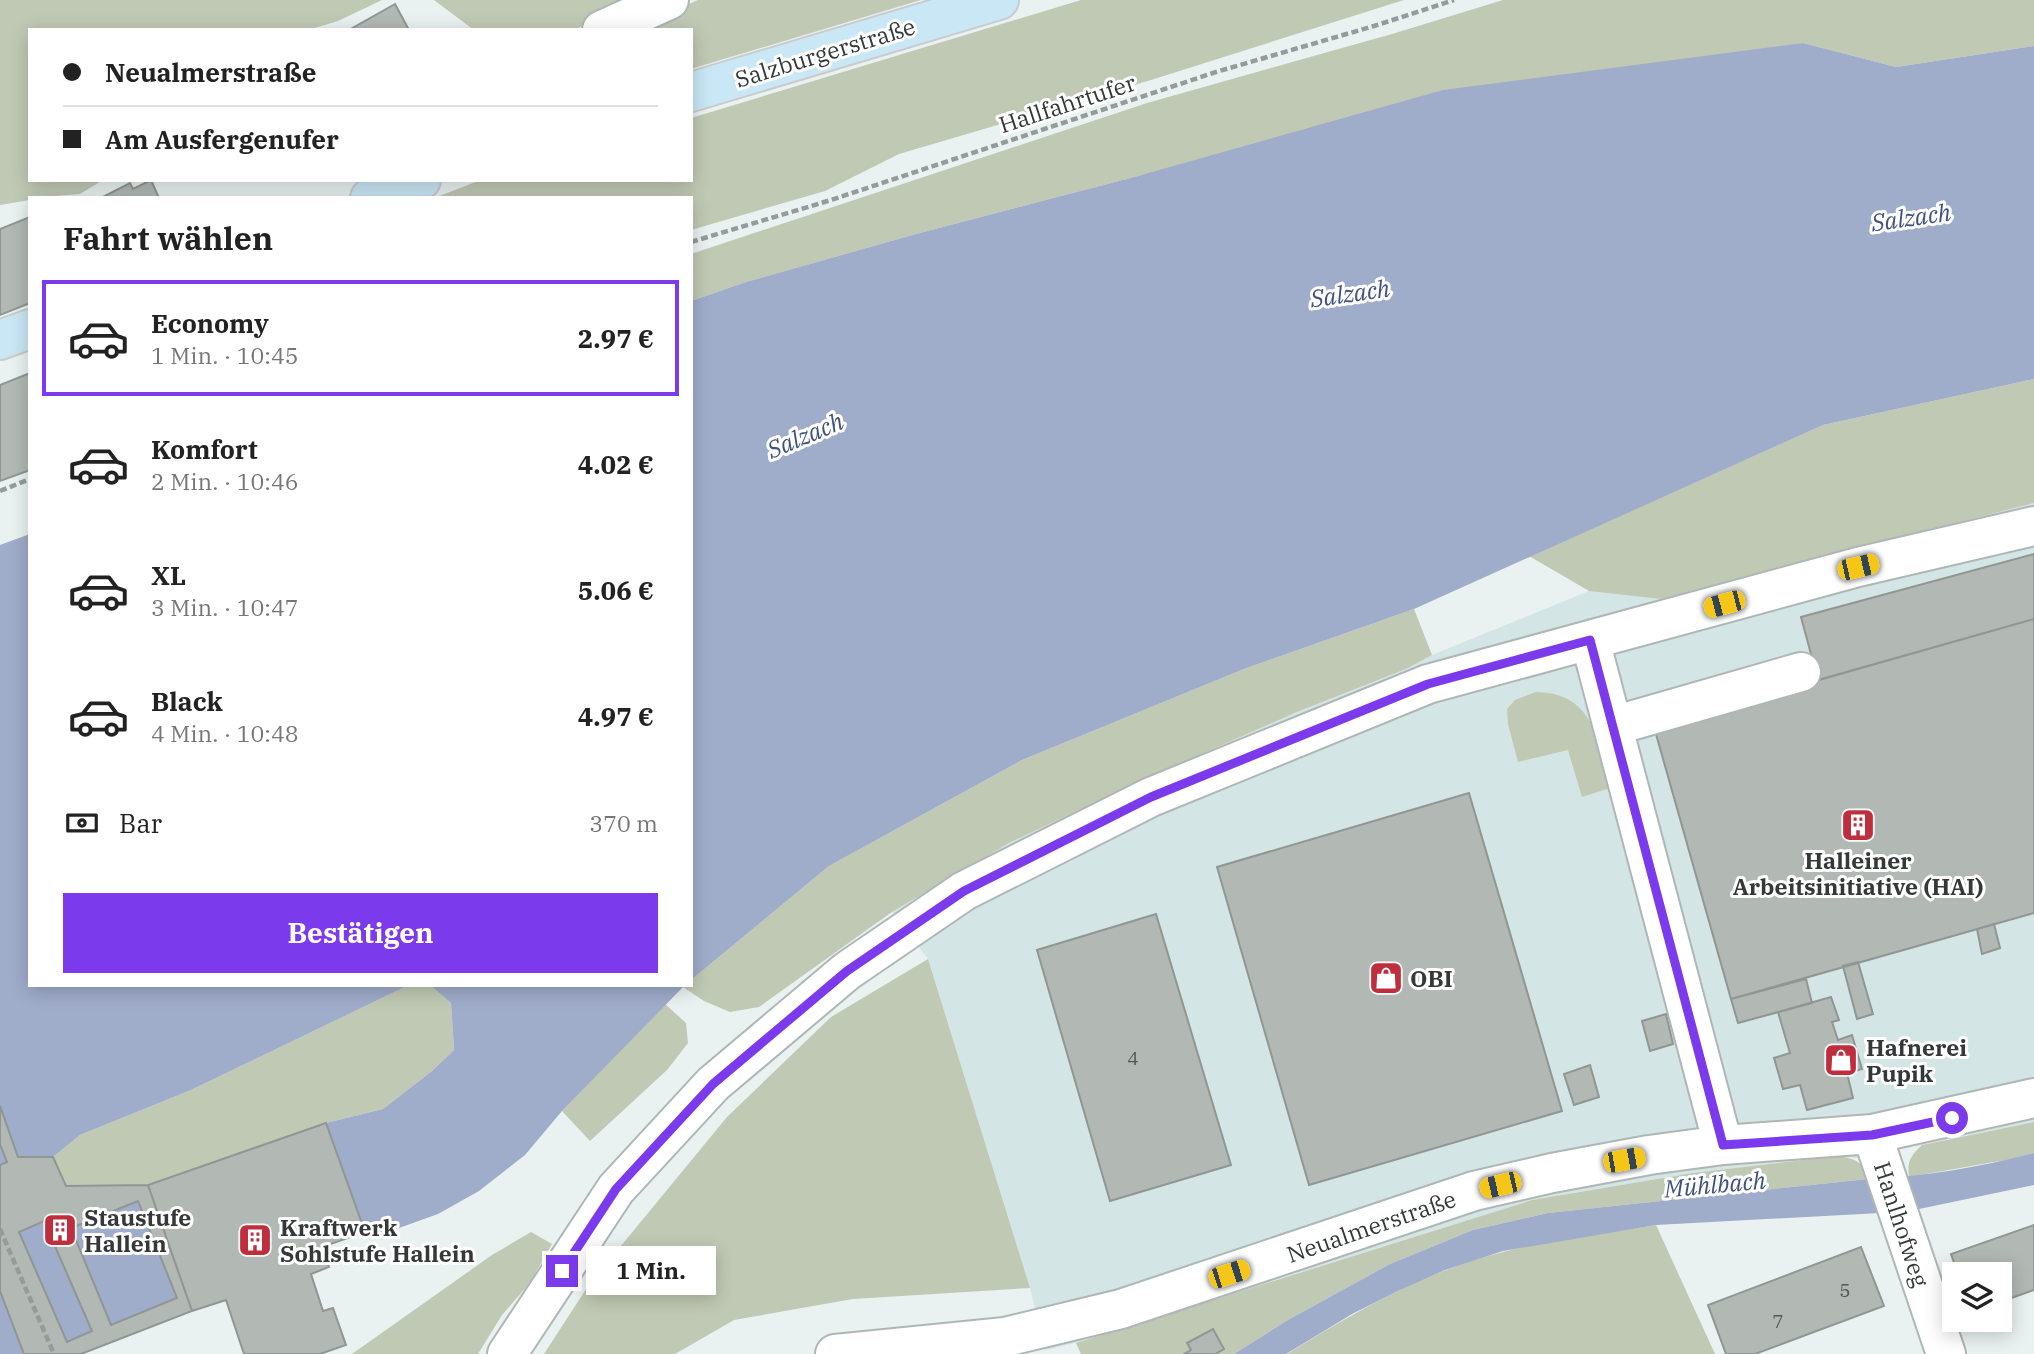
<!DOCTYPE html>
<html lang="de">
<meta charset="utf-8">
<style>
body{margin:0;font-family:"IBM Plex Serif",serif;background:#f2f2f2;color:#222;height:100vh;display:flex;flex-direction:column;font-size:26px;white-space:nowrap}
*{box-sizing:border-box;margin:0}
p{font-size:23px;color:#767676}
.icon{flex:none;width:38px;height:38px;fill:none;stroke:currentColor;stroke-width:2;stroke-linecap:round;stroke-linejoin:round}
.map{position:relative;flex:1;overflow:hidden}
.sheet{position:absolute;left:28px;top:196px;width:665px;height:791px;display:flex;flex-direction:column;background:#fff;border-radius:0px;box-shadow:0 4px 18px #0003}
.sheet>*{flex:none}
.guide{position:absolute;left:28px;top:28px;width:665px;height:154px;border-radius:0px;box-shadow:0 4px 18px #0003;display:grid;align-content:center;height:154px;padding:0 35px;background:#fff}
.fabs{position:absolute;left:1942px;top:1262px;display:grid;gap:14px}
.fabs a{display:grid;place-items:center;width:70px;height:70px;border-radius:0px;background:#fff;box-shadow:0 4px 18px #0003;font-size:35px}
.end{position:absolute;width:32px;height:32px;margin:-16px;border:9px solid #7c3aed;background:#fff;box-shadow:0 0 0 4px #fff}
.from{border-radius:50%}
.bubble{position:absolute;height:49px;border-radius:0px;background:#fff;box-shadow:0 4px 18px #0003;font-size:23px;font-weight:700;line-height:49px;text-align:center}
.car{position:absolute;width:21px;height:42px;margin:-21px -10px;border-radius:9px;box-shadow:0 0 5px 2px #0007;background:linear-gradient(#f5c518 24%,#345 0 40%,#f5c518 0 76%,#345 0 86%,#f5c518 0)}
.guide b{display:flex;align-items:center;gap:24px;height:66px;font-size:26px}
.guide b+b{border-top:2px solid #e0e0e0}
.guide i{width:18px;height:18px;background:#222}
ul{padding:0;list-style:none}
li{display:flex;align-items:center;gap:21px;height:116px;margin:0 14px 10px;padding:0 21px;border:4px solid transparent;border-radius:0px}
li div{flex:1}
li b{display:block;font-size:26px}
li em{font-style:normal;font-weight:700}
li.on{border-color:#7c3aed}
li>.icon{width:63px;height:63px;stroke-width:1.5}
h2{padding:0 35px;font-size:32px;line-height:84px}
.pay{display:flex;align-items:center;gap:18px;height:77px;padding:0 35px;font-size:26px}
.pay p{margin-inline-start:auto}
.action{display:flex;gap:14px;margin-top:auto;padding:14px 35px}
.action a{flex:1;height:80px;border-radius:0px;background:#7c3aed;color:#fff;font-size:28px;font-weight:700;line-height:80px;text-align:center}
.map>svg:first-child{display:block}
.built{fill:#d3e5e4}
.green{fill:#c0c9b4}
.water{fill:#9facca}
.building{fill:#b2b8b4;stroke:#909693;stroke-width:2;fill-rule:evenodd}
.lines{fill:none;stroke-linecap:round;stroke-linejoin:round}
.minor-casing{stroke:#afb6b6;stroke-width:42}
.major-casing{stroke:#cacbcb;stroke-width:42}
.path{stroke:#959a9a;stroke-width:4.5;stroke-dasharray:7 3.5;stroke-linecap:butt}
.minor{stroke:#fff;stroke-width:38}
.major{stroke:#cae7f6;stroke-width:38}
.route{stroke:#7c3aed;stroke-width:9}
.labels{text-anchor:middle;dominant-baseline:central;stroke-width:6;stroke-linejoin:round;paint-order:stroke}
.number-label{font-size:19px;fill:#545857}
.street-label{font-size:23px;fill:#353838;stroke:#fff}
.poi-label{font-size:23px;font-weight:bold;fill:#353838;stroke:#fff;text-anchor:start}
.water-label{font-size:24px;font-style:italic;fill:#40527e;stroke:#fff}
</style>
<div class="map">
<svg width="2034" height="1354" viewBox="0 0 2034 1354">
<rect width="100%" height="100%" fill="#e9f1f1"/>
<path class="built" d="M2034,503V1122L1855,1158L1839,1156L1693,1173L1532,1200L1076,1343L1045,1350L1030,1288L928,959L892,912L1009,843L1136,783L1297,712L1406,669L1432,655L1589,591L1661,599Z"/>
<path class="green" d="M0,0H382L338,21L308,30H30V180H103L80,194L30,198V200L0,205Z
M434,0H635L574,30H474Z
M698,0H921L691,69V30H631Z
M1081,0H1404L1151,80L899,154L825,191L691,230V198H434L481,180H691V118Z
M1503,0H2034V46L1896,67L1803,43L1138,176L916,234L746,282L691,301V254L1147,103L1392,34Z
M2034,379V503L1661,599L1589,591L1529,556L1823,425Z
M1414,609L1432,655L1406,669L1297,712L1136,783L1009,843L892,912L759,1007L730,1012L704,1001L683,987L691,985V980L829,866L1022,760L1244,669Z
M1536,692C1595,693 1598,742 1610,788L1582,797L1568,750L1518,762L1508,724L1507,709L1515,700Z
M928,959L1030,1288L853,1299L734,1320L675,1354H544L588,1286L727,1117L831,1017Z
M409,985H430L451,1003L454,1050L432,1071L383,1109L326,1123L148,1185L62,1187L53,1157L80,1135L191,1090Z
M665,1004L686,1023L688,1043L667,1070L590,1141L562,1111Z
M2034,1122V1153L2011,1159L1909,1177C1907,1162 1910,1156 1922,1145Z
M1839,1156C1856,1159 1863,1162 1868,1179L1548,1213L1473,1230L1390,1264L1286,1321L1234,1354H1081L1076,1343L1532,1200L1693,1173Z
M1656,1225L1715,1354H1287C1355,1312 1425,1271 1503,1252C1553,1239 1605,1234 1656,1225Z
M531,1232L552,1244L529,1284L502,1315L478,1354H352L492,1255Z"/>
<path class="water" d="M1803,43L1896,67L2034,46V379L1823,425L1414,609L1244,669L1022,760L829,866L691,980V301L746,282L916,234L1138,176L1443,90Z
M30,534V985H409L191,1090L80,1135L53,1157L62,1187L183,1191L210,1300L78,1354H0V545Z
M430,985H685L562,1111L525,1155L479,1191L438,1214L385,1233L365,1232L326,1123L383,1109L432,1071L454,1050L451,1003Z
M2034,1153V1185L1919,1209L1880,1213L1656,1225L1503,1251L1445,1270L1398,1291L1352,1314L1286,1354H1234L1286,1321L1390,1264L1473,1230L1548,1213L1868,1179C1924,1177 1980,1167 2034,1153Z"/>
<path class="building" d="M395,4L409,30H349Z
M151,180L159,198H101L130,183L133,189Z
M30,217V303L0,315V229Z
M30,373V470L0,481V385Z
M2034,554V619L1818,680L1801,617Z
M2034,619V913L1731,999L1654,727Z
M1469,793L1562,1111L1309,1185L1217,867Z
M1156,914L1231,1165L1110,1201L1037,950Z
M1994,924L2000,948L1982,954L1977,929Z
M1858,962L1873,1014L1857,1019L1843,966Z
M1806,979L1812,1003L1738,1023L1731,999Z
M1831,997L1839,1020L1832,1022L1838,1040L1852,1035L1862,1069L1847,1073L1853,1098L1807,1110L1800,1085L1783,1089L1774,1058L1790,1053L1778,1012Z
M1666,1014L1673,1044L1650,1051L1642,1021Z
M1590,1065L1599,1097L1574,1105L1564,1074Z
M0,1106L18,1157H53L66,1186L148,1185L192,1311L81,1354H24L0,1291V1165L7,1162L0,1144ZM138,1201L177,1298L111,1325L71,1228ZM44,1221L92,1331L67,1342L19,1232Z
M326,1123L365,1232L322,1247L329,1267L311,1274L323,1311L333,1308L346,1345L320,1354H244L226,1300L192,1311L148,1185Z
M2034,1225V1290L2000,1302V1274H1958L1951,1254Z
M1861,1247L1884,1306L1755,1354H1726L1708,1305Z
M1213,1329L1224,1349L1215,1354H1184L1191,1350L1187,1343Z"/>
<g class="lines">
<g class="minor-casing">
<path id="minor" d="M602,30L669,0
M1590,640L1723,1145
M1613,726L1801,672
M1872,1134L1946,1354
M507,1354L616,1189L713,1084L847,971L964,891L1151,797L1428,684L1858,567L2034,526
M835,1354L1005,1337L1121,1309L1474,1191L1552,1173L1649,1155L1723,1145L1872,1134L2034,1098"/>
</g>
<g class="major-casing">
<path id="major" d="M691,92L999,0
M370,198L421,180
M0,340L30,329"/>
</g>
<path class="path" d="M691,242L831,200L1216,72L1374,26L1454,0
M0,491L30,479
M0,1229L54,1354"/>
<use href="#minor" class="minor"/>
<use href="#major" class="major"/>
</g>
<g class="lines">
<path class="route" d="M562,1271L616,1189L713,1084L847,971L964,891L1151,797L1428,684L1590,640L1723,1145L1872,1135L1952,1118"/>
</g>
<defs>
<g id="building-square" transform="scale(1.75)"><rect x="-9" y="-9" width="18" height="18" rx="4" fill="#bf2e3c" stroke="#fff"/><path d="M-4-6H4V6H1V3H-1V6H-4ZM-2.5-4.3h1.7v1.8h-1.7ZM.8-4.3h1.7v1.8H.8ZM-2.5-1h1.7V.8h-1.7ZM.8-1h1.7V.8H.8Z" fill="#fff"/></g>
<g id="shop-square" transform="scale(1.75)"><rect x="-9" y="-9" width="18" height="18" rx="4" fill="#bf2e3c" stroke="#fff"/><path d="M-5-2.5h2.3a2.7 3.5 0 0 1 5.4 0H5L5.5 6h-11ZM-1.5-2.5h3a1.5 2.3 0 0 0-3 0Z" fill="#fff"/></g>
</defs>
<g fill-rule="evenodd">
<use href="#building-square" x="1858" y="825"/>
<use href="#shop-square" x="1386" y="978"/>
<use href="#shop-square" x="1841" y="1060"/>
<use href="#building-square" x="60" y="1230"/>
<use href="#building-square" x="255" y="1240"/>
</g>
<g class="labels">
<g class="number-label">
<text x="1133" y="1058">4</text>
<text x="1845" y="1290">5</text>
<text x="1778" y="1321">7</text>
</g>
<g class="street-label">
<text transform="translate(825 52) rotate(-17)">Salzburgerstraße</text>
<text transform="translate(1067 103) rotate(-18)">Hallfahrtufer</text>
<text transform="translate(1902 1224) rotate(72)">Hanlhofweg</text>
<text transform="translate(1371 1226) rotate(-19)">Neualmerstraße</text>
</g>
<g class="poi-label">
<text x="1858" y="860" text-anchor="middle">Halleiner<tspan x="1858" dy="26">Arbeitsinitiative (HAI)</tspan></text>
<text x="1410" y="978">OBI</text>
<text x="1866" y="1047">Hafnerei<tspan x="1866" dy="26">Pupik</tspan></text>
<text x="84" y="1217">Staustufe<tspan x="84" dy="26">Hallein</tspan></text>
<text x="280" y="1227">Kraftwerk<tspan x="280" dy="26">Sohlstufe Hallein</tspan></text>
</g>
<g class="water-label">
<text transform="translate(1911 217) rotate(-8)">Salzach</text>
<text transform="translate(1350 293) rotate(-8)">Salzach</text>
<text transform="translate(805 435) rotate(-23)">Salzach</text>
<text transform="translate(1715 1184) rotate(-5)">Mühlbach</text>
</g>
</g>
</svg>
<div class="fabs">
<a><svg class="icon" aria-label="layers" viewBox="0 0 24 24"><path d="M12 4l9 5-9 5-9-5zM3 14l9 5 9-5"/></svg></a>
</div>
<i class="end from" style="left:1952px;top:1118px"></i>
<i class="end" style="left:562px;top:1271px"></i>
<div class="bubble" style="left:586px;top:1246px;width:130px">1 Min.</div>
<i class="car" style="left:1858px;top:567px;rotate:77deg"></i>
<i class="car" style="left:1724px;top:604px;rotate:255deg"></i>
<i class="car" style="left:1624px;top:1160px;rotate:80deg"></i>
<i class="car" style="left:1500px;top:1185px;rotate:257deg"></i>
<i class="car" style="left:1229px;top:1274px;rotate:72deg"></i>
<div class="guide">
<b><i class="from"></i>Neualmerstraße</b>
<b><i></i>Am Ausfergenufer</b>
</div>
<section class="sheet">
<h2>Fahrt wählen</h2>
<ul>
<li class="on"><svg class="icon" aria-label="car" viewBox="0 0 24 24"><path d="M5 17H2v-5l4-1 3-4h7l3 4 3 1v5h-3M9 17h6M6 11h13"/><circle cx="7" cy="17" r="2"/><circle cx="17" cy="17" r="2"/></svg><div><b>Economy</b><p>1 Min. · 10:45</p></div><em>2.97 €</em></li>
<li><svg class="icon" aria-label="car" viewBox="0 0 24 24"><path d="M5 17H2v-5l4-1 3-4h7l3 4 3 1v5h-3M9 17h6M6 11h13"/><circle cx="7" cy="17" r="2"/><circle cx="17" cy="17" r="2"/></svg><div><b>Komfort</b><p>2 Min. · 10:46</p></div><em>4.02 €</em></li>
<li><svg class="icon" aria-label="car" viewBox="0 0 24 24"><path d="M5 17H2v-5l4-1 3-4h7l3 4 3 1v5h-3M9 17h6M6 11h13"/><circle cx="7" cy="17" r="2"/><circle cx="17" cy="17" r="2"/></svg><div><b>XL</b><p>3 Min. · 10:47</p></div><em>5.06 €</em></li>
<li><svg class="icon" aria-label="car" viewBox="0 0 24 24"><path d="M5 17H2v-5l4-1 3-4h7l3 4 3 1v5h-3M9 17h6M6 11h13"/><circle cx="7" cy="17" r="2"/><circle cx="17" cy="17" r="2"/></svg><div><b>Black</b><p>4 Min. · 10:48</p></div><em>4.97 €</em></li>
</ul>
<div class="pay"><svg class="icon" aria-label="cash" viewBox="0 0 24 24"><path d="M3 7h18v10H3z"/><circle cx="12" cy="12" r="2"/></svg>Bar<p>370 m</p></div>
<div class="action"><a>Bestätigen</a></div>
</section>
</div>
